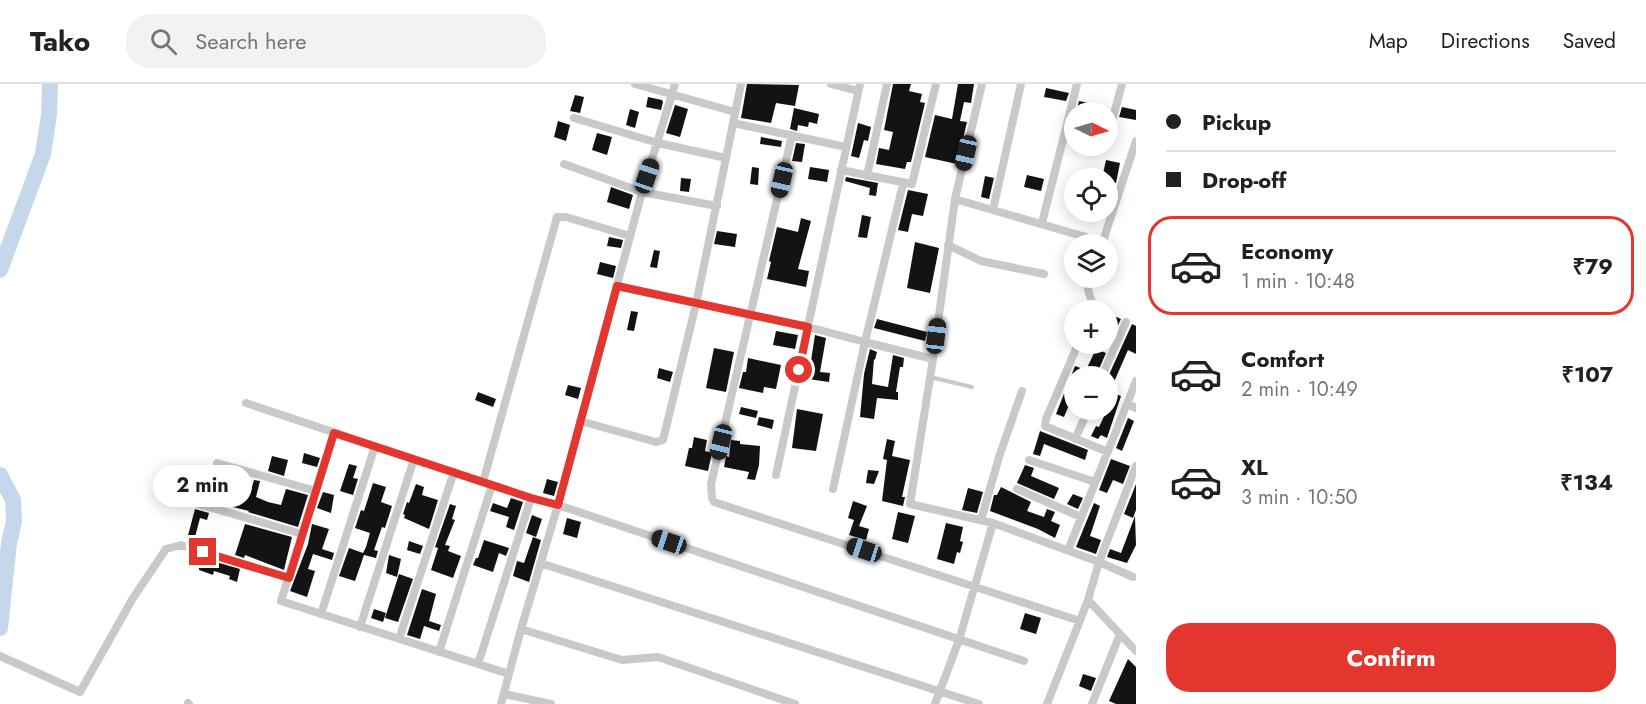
<!DOCTYPE html>
<meta charset="utf-8">
<style>
body{margin:0;font-family:Jost,sans-serif;background:#f2f2f2;color:#202124;height:100vh;display:flex;flex-direction:column;font-size:22px;white-space:nowrap}
*{box-sizing:border-box;margin:0}
p{font-size:20px;color:#757577}
.icon{flex:none;width:33px;height:33px;fill:none;stroke:currentColor;stroke-width:2;stroke-linecap:round;stroke-linejoin:round}
.map{position:relative;flex:1;overflow:hidden}
.details{display:flex;flex-direction:column;background:#fff;width:510px}
.details>*{flex:none}
.banner{display:grid;align-content:center;height:132px;padding:0 30px;background:#fff}
.needle{width:39px;rotate:95deg}
.buttons{position:absolute;left:1064px;top:18px;display:grid;gap:12px}
.buttons a{display:grid;place-items:center;width:54px;height:54px;border-radius:50%;background:#fff;box-shadow:0 3px 15px #0003;font-size:30px}
.end{position:absolute;width:27px;height:27px;margin:-14px;border:8px solid #e2362f;background:#fff;box-shadow:0 0 0 3px #fff}
.from{border-radius:50%}
.bubble{position:absolute;height:42px;border-radius:21px;background:#fff;box-shadow:0 3px 15px #0003;font-size:20px;font-weight:700;line-height:42px;text-align:center}
.car{position:absolute;width:18px;height:36px;margin:-18px -9px;border-radius:8px;box-shadow:0 0 4px 2px #0007;background:linear-gradient(#222 24%,#8ab4d8 0 40%,#222 0 76%,#8ab4d8 0 86%,#222 0)}
.banner b{display:flex;align-items:center;gap:21px;height:57px;font-size:22px}
.banner b+b{border-top:2px solid #e0e0e0}
.banner i{width:15px;height:15px;background:#202124}
ul{padding:0;list-style:none}
li{display:flex;align-items:center;gap:18px;height:99px;margin:0 12px 9px;padding:0 18px;border:3px solid transparent;border-radius:24px}
li div{flex:1}
li b{display:block;font-size:22px}
li em{font-style:normal;font-weight:700}
li.current{border-color:#e2362f}
li>.icon{width:54px;height:54px;stroke-width:1.5}
.button{display:flex;gap:12px;margin-top:auto;padding:12px 30px}
.button a{flex:1;height:69px;border-radius:24px;background:#e2362f;color:#fff;font-size:24px;font-weight:700;line-height:69px;text-align:center}
header{display:flex;align-items:center;gap:36px;box-sizing:border-box;height:84px;padding:0 30px;background:#fff;border-bottom:2px solid #e0e0e0}
header strong{font-size:28px}
nav{display:flex;gap:33px;margin-inline-start:auto;font-size:21px}
.search{width:420px;height:54px;background:#f2f2f2;display:flex;align-items:center;gap:15px;box-sizing:border-box;padding:0 21px;border-radius:24px;color:#757577;font-size:22px}
main{display:flex;flex:1;min-height:0}
.map>svg:first-child{display:block}
.lines{fill:none;stroke-linecap:round;stroke-linejoin:round}
.river{stroke:#c5d7ea;stroke-width:16}
.building{fill:#131313}
.lane{stroke:#c9c9c9;stroke-width:4}
.street{stroke:#c9c9c9;stroke-width:8}
.route{stroke:#e2362f;stroke-width:8}
</style>
<header>
<strong>Tako</strong>
<div class="search"><svg class="icon" aria-label="search" viewBox="0 0 24 24"><circle cx="10" cy="10" r="6"/><path d="M15 15l6 6"/></svg>Search here</div>
<nav><a>Map</a><a>Directions</a><a>Saved</a></nav>
</header>
<main>
<div class="map">
<svg width="1136" height="620" viewBox="0 0 1136 620">
<rect width="100%" height="100%" fill="#fff"/>
<g class="lines">
<path class="river" d="M0,186L43,70L49,31L50,0
M0,391L13,416L14,437L9,459L0,544"/>
</g>
<path class="building" d="M747,0L799,1L795,22L776,19L771,39L741,34Z
M893,0H911L909,7L922,10L920,18L925,19L911,78H907L905,85L876,80L879,64L889,66L893,48L884,46Z
M958,0H974L971,19L964,18L960,37L967,38L957,80L925,73L935,31L952,35Z
M1046,4L1069,9L1066,17L1044,13Z
M575,11L584,13L580,29L570,27Z
M648,13L662,16L663,18L661,26L646,23Z
M1079,17L1094,20L1093,28H1076Z
M675,21L688,25L680,53L666,49Z
M1122,23L1136,26V36L1119,33Z
M794,24L819,30L817,40L809,38L808,43L798,41L797,47L790,45Z
M630,25L639,28L635,44L626,41Z
M558,37L570,41L566,57L554,53Z
M858,39L871,43L868,57L864,56L859,74L851,72Z
M597,49L612,53L607,71L592,66Z
M761,53L782,57L781,63L760,60Z
M796,59L805,60L802,78L792,77Z
M1106,76L1120,79L1116,99L1107,97V94H1102Z
M752,83L759,84L758,101L750,100Z
M810,83L829,86L827,98L808,95Z
M1027,91L1044,95L1041,107L1024,103Z
M985,92L994,94L989,115L981,113Z
M846,93L878,99L876,112L869,111L870,104L845,97Z
M681,94L691,95L689,108L680,107Z
M611,103L633,111L629,125L607,118Z
M908,106L928,110L923,132L912,130L908,148L898,146Z
M862,131L871,133L867,154L858,153Z
M801,134L811,137L798,185L809,187L806,203L767,195L771,178L769,177L777,143L798,148Z
M717,147L737,150L735,163L714,160Z
M609,153L623,156L621,164L607,162Z
M915,158L939,164L930,209L907,204Z
M654,166L660,167L657,184L650,183Z
M600,178L616,182L613,194L597,190Z
M631,227L638,228L634,247L627,246Z
M1107,229L1121,235L1113,251L1107,249Z
M877,235L927,248L925,257L874,244Z
M1132,240L1136,242V270L1128,266L1110,307L1121,312L1107,354L1101,351L1098,355L1091,352L1096,342L1099,343L1107,326V295Z
M776,247L798,251L795,265L773,261Z
M815,251L826,254L820,288L830,289L829,298L808,295L809,277H811L812,270Z
M714,264L734,268L726,308L706,304Z
M870,265L877,268L875,276L874,275L872,300L888,303L893,271L904,274L903,283H900L896,308H898V316L877,314L874,335L860,333L864,290Z
M1096,265L1106,269L1096,292H1074V309L1064,333L1056,330L1075,282L1086,286Z
M748,274L781,281L776,305L764,303L763,309L739,304L743,288H746Z
M659,284L673,288L670,298L657,294Z
M568,301L581,304L578,315L565,311Z
M478,308L496,315L493,323L475,316Z
M741,323L758,327L756,334L739,330Z
M797,325L823,330L816,367L792,364Z
M759,333L774,336L772,345L757,341Z
M1128,334L1134,337L1122,367L1116,364Z
M1040,347L1088,366L1085,376L1044,360L1040,372L1033,370Z
M694,353L707,356L705,367L712,369L708,387L685,382L689,364H692Z
M887,355L895,357L892,372L910,376L902,413H905L903,422L882,417L887,376L883,375Z
M731,356L740,357V360L760,362L759,381L755,396L747,395L749,388L724,383L726,372L729,373Z
M304,369L320,374L317,383L302,379Z
M272,372L288,376L284,392L268,387Z
M1111,375L1130,382L1123,400L1113,396L1107,409L1099,406Z
M349,380L357,382L353,394L358,395L353,411L340,407Z
M1025,381L1034,384L1031,392L1059,404L1054,415L1017,399Z
M214,384L235,390L232,404L250,410L254,396L260,397L256,413L268,418L281,421L286,405L308,411L298,443L248,428L249,427L201,415L205,400L209,401Z
M868,386L879,387L874,400L866,399Z
M547,395L558,398L554,412L543,409Z
M373,399L386,403L381,418L392,422L385,444L382,443L374,466L378,467L376,474L364,471L355,497L339,492L349,464L363,469L366,463L370,449L355,444L361,426L364,427Z
M416,400L424,403L422,411L438,416L429,445L404,434L405,431L403,430L407,418L409,419Z
M1136,400V426L1133,434L1124,430Z
M1001,403L1031,418L1027,427L1044,433L1047,425L1055,428L1051,437L1060,441L1055,454L1038,445L990,427L994,411H997Z
M968,404L983,408L977,429L962,426Z
M323,408L334,411L331,429L317,424Z
M1073,410L1083,414L1078,425L1067,420Z
M511,414L523,418L514,446L506,443L509,433L490,427L493,419L507,424Z
M853,417L867,422L859,442L869,445L866,456L849,451L854,436L848,434Z
M1094,419L1100,422L1090,452L1101,456L1096,470L1076,463Z
M450,420L456,422L452,435L455,436L445,461L450,462L448,467L461,472L453,494L431,486L438,464L435,463Z
M195,425L209,429L207,436L200,434L194,457L187,455Z
M898,428L915,432L908,459L892,455Z
M532,431L542,435L536,453L526,449Z
M1135,432L1136,461L1127,479L1107,473L1110,465L1121,469Z
M567,434L581,438L577,454L563,450Z
M946,439L963,443L960,457L963,458L960,469L957,468L954,480L937,475Z
M245,440L292,453L284,486L245,471L244,474L235,471Z
M312,440L329,445L322,465L334,469L332,476L313,470L308,485L315,487L307,513L290,507L308,460Z
M533,453L541,456L529,498L513,492L517,477L524,479Z
M484,456L509,464L506,472L499,469L493,488L473,481L476,474H478Z
M409,457L423,462L420,470L407,466Z
M389,471L401,475L397,493L386,489Z
M199,473L240,485L237,498L229,495L230,492L214,487L213,491L199,486Z
M399,490L413,495L398,538L385,534Z
M422,505L436,510L429,537L441,541L439,547L424,542L420,555L407,551Z
M374,525L386,529L383,538L371,534Z
M1025,529L1041,534L1036,550L1020,545Z
M1128,575L1136,583V620H1116L1109,617Z
M1083,590L1096,594L1091,607L1079,602Z"/>
<g class="lines">
<path class="lane" d="M930,293L972,303"/>
<path class="street" d="M635,0L735,28
M831,0L858,7
M982,0L955,115L933,275L910,420L993,439
M574,34L658,59L726,74L741,0
M733,39L846,63
M792,51L711,400L712,414L714,418L1080,537
M1107,56L1122,0
M1105,62H1106
M564,80L642,108L717,122
M841,86L912,100L936,0
M867,92L887,0
M955,115L1103,158
M993,126L1021,0
M1042,139L1077,0
M1102,160L1136,57
M948,161L981,177L1044,190
M1091,194L1088,206L1093,221L1092,226
M617,202L808,243L865,258L903,100
M1078,260L1046,335L1045,342L1108,368
M1102,292L1126,238
M246,319L531,414L558,421L1024,577
M1127,320L1136,297
M580,337L656,358L663,356L696,220L726,74
M334,349L281,517L509,590
M1075,355L1088,326
M1029,376L1095,398
M217,379L316,407
M776,391L860,0
M483,398L557,133H566L630,152
M833,405L865,258L933,275
M1017,405L1081,433
M195,419L302,450
M981,436L999,373L1022,307
M1068,466L1127,320L1136,324
M540,479L979,620
M1133,493L1099,478L1088,516L1136,567
M321,530L375,362
M360,543L414,375
M521,545L622,576L658,573L795,620
M399,555L454,388
M439,568L492,401
M0,572L80,608L133,514L166,465L181,461L289,494
M478,580L531,414
M504,610L551,620
M188,619L189,620
M501,620L521,545L558,421L642,108L675,0
M935,620L959,556L993,439L1099,478L1136,382
M1047,620L1088,516
M1092,620L1120,550"/>
</g>
<g class="lines">
<path class="route" d="M203,468L289,494L334,349L531,414L558,421L617,202L808,243L799,286"/>
</g>
</svg>
<div class="buttons">
<a><svg class="needle" viewBox="-14 -14 28 28"><path d="M0-13l5 13h-10z" fill="#e53935"/><path d="M0 13l5-13h-10z" fill="#757577"/></svg></a>
<a><svg class="icon" aria-label="locate" viewBox="0 0 24 24"><circle cx="12" cy="12" r="6"/><path d="M12 2v4M12 18v4M2 12h4M18 12h4"/></svg></a>
<a><svg class="icon" aria-label="layers" viewBox="0 0 24 24"><path d="M12 4l9 5-9 5-9-5zM3 14l9 5 9-5"/></svg></a>
<a>+</a>
<a>−</a>
</div>
<i class="end from" style="left:799px;top:286px"></i>
<i class="end" style="left:203px;top:468px"></i>
<div class="bubble" style="left:153px;top:381px;width:99px">2 min</div>
<i class="car" style="left:966px;top:69px;rotate:193deg"></i>
<i class="car" style="left:647px;top:92px;rotate:19deg"></i>
<i class="car" style="left:782px;top:96px;rotate:193deg"></i>
<i class="car" style="left:936px;top:252px;rotate:7deg"></i>
<i class="car" style="left:721px;top:358px;rotate:194deg"></i>
<i class="car" style="left:669px;top:458px;rotate:289deg"></i>
<i class="car" style="left:864px;top:466px;rotate:288deg"></i>
</div>
<section class="details">
<div class="banner">
<b><i class="from"></i>Pickup</b>
<b><i></i>Drop-off</b>
</div>
<ul>
<li class="current"><svg class="icon" aria-label="car" viewBox="0 0 24 24"><path d="M5 17H2v-5l4-1 3-4h7l3 4 3 1v5h-3M9 17h6M6 11h13"/><circle cx="7" cy="17" r="2"/><circle cx="17" cy="17" r="2"/></svg><div><b>Economy</b><p>1 min · 10:48</p></div><em>₹79</em></li>
<li><svg class="icon" aria-label="car" viewBox="0 0 24 24"><path d="M5 17H2v-5l4-1 3-4h7l3 4 3 1v5h-3M9 17h6M6 11h13"/><circle cx="7" cy="17" r="2"/><circle cx="17" cy="17" r="2"/></svg><div><b>Comfort</b><p>2 min · 10:49</p></div><em>₹107</em></li>
<li><svg class="icon" aria-label="car" viewBox="0 0 24 24"><path d="M5 17H2v-5l4-1 3-4h7l3 4 3 1v5h-3M9 17h6M6 11h13"/><circle cx="7" cy="17" r="2"/><circle cx="17" cy="17" r="2"/></svg><div><b>XL</b><p>3 min · 10:50</p></div><em>₹134</em></li>
</ul>
<div class="button"><a>Confirm</a></div>
</section>
</main>
